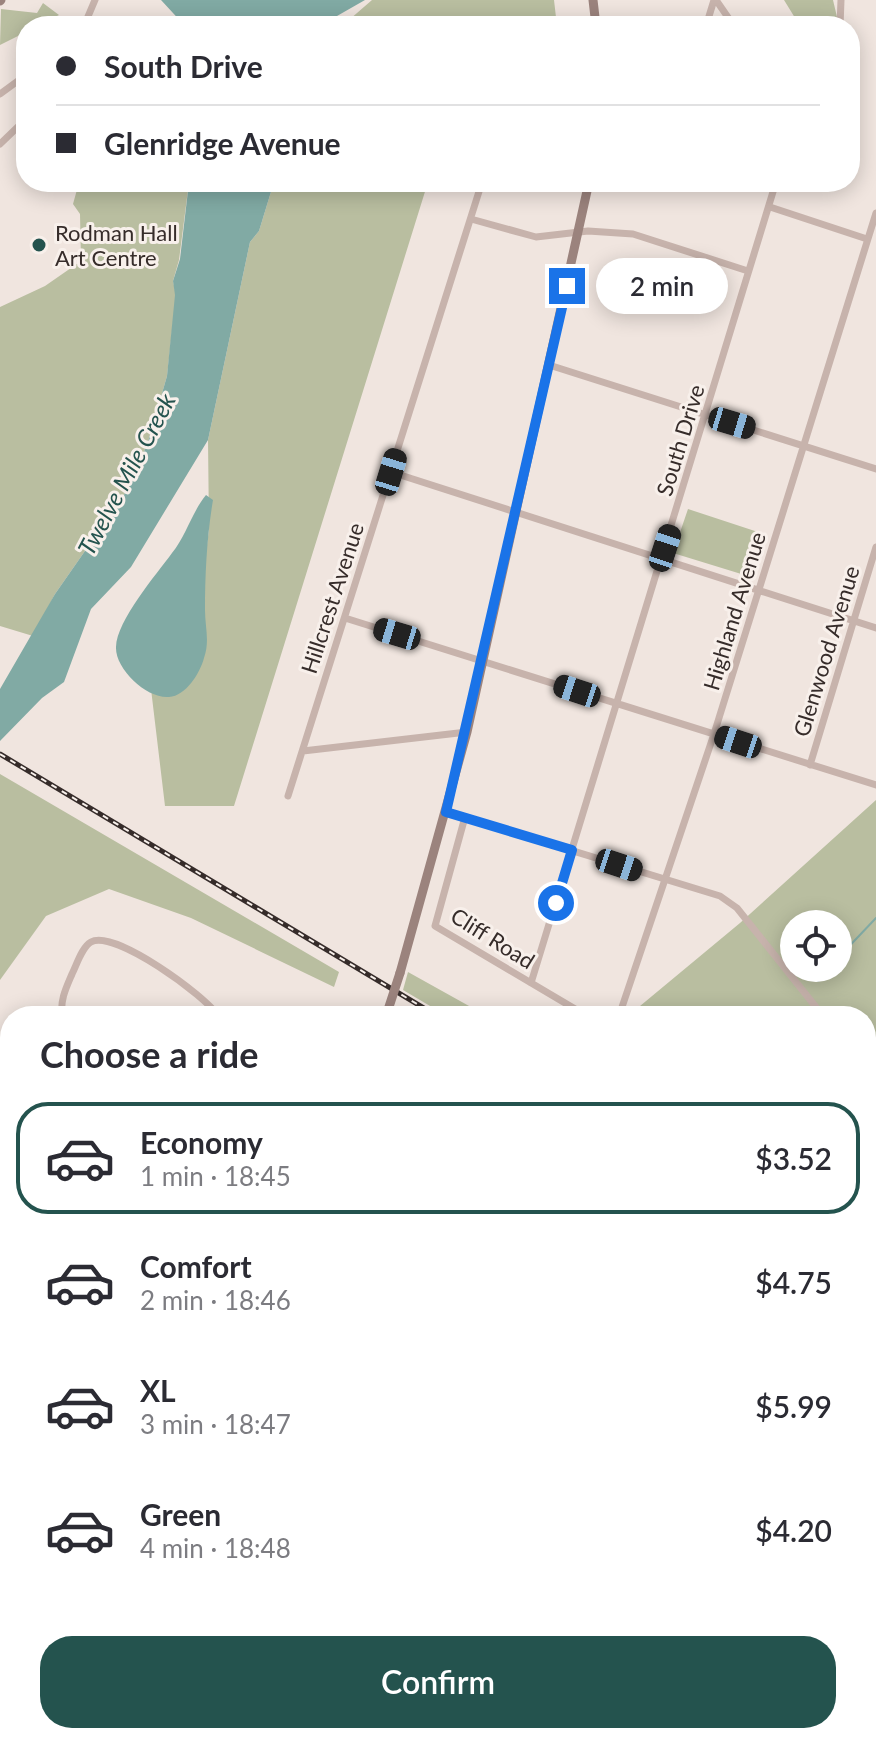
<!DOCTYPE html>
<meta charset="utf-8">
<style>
body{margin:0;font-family:Lato,sans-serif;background:#f2f2f3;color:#2b2b33;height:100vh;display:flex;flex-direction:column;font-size:30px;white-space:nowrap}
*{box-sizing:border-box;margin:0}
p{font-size:26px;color:#7c7c81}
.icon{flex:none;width:44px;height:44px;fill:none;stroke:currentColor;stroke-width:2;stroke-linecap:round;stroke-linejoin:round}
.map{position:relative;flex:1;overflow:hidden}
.sheet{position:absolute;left:0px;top:1006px;width:876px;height:738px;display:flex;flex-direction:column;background:#fff;border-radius:32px 32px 0 0;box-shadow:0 4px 20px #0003}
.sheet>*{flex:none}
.top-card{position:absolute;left:16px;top:16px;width:844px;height:176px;border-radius:32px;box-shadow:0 4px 20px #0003;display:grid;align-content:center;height:176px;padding:0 40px;background:#fff}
.tools{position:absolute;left:780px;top:910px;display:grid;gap:16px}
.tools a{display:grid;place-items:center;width:72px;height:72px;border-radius:50%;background:#fff;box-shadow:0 4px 20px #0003;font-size:40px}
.end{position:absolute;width:36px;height:36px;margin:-18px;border:10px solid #1a73e8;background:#fff;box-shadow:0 0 0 4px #fff}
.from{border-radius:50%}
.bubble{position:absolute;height:56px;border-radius:28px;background:#fff;box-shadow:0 4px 20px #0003;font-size:26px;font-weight:600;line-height:56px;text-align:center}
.car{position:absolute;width:24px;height:48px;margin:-24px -12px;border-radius:10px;box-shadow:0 0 6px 2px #0007;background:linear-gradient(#222 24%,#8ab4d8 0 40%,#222 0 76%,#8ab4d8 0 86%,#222 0)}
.top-card b{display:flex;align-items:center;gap:28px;height:76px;font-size:30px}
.top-card b+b{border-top:2px solid #e1e1e2}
.top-card i{width:20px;height:20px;background:#2b2b33}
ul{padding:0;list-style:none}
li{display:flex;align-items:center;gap:24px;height:112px;margin:0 16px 12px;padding:0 24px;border:4px solid transparent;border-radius:32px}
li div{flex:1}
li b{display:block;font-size:30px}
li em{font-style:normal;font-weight:600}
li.selected{border-color:#24534e}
li>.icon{width:72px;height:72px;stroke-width:1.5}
h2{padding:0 40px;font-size:36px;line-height:96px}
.button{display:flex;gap:16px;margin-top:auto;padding:16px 40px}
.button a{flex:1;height:92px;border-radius:32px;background:#24534e;color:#fff;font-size:32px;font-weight:600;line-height:92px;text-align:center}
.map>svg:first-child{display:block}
.green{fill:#b9bea0;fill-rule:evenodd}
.water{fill:#81aaa4}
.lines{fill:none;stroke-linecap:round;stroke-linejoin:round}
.stream{stroke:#81aaa4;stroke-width:2}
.street{stroke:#c7b3ac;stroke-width:7}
.secondary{stroke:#9b837d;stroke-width:9}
.rail-casing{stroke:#362c2a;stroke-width:5}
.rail{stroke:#f8f0eb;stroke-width:2;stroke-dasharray:6;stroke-linecap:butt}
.secondary-bridge{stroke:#9b837d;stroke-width:9}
.route{stroke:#1a73e8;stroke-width:10}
.poi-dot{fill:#24534e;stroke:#f8f0eb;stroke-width:3}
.labels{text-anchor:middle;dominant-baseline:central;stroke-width:6;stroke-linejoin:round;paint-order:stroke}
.poi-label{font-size:22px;fill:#362c2a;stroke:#f8f0eb;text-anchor:start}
.street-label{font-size:22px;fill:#362c2a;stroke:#f8f0eb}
.water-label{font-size:24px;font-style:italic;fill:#24534e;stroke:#f8f0eb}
</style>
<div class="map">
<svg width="876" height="1743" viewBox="0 0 876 1743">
<rect width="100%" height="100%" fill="#f0e5df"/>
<path class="green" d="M372,0H554L557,26H342Z
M784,0H833L837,17L833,26H800Z
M43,3L59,15L37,26H26V32L0,45L1,9L37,13Z
M75,182H189L179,260L173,281L176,295L167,376L147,445L124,495L55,594L33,636L0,626V307L45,286L81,261L80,214L73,204L78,186Z
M274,182H428L234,806H165L151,689L167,694L185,689L190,681L209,529L208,440L250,242L259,231Z
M688,509L764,534L751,577L673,553Z
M0,774L339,972L334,987L191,918L109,889L46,916L0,980Z
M876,800V1272L866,1266V1016H628L740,923ZM794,924H838V968H794Z
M408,972L487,1016H447L403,990Z
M10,1438V1527L0,1539V1447Z
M698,1734H832L868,1743H735Z"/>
<path class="water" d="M161,0H365L330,20L332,26H260L245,21V26H185Z
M189,182H274L259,231L250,242L208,440L131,567L91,609L64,682L42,698L0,741V689L55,594L124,495L147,445L167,376L175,295L173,281L180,259Z
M206,495L213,500C207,535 205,574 205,610C205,627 210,641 204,658C200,673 186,696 169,697C147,699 115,669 116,647C117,620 156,575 172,553C186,536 192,512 206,495Z"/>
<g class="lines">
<path class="stream" d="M838,958L876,918
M818,981L827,968
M784,1016L791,1010
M0,1464L10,1462
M610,1743L611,1737"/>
<path class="street" d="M716,0L734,26
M84,26L95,0
M706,26L714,0
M840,26L841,0
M0,94L26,75
M0,144L26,119
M770,207L867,239
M471,219L536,237L588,231L633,234L748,271
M549,365L876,469
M391,472L876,628
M345,618L876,785
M303,751L467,732
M810,765L876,547
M288,796L482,182
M446,812L720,896L737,908L823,1016
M465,817L435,926L587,1016
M531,983L776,182
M62,1016C60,1000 66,988 72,974C77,964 82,947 91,942C114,929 206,996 218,1016
M619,1016L714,734L876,213
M866,1057L876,1063
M866,1407L876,1413
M866,1510L876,1514
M866,1572L876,1542
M0,1617L10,1604
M619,1734L664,1743
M51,1743L54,1734
M813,1743L816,1734"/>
<path class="secondary" d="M593,0L596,26
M0,1L1,0
M400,973L467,732L589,182
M0,1334L10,1318
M0,1356L10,1339
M166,1743L169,1734"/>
<g class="rail-casing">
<path id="rail" d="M0,754L437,1016
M866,1274L876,1280"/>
</g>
<use href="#rail" class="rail"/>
<path class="secondary-bridge" d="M387,1013L400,973"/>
</g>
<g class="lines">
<path class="route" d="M556,903L572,850L446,812L567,286"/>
</g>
<circle class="poi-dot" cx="39" cy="245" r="8"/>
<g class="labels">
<g class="poi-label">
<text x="55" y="232">Rodman Hall<tspan x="55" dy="25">Art Centre</tspan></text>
</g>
<g class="street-label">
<text transform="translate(680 440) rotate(-73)">South Drive</text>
<text transform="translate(332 598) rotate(-72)">Hillcrest Avenue</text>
<text transform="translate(734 611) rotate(-73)">Highland Avenue</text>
<text transform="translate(826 651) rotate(-73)">Glenwood Avenue</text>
<text transform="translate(493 938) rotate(32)">Cliff Road</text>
</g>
<g class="water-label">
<text transform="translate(126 474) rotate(-62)">Twelve Mile Creek</text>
</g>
</g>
</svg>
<div class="tools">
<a><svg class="icon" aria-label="locate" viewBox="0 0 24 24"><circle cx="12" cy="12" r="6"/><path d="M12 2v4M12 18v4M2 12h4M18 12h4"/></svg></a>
</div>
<i class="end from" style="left:556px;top:903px"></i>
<i class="end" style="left:567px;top:286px"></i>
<div class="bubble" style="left:596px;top:258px;width:132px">2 min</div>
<i class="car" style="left:732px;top:423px;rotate:107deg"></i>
<i class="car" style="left:391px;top:472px;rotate:17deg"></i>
<i class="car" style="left:665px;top:548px;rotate:18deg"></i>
<i class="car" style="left:397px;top:634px;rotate:287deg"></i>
<i class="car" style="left:577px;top:691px;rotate:288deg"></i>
<i class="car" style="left:738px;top:742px;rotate:288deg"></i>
<i class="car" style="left:619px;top:865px;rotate:108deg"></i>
<div class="top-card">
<b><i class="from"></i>South Drive</b>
<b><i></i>Glenridge Avenue</b>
</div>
<section class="sheet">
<h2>Choose a ride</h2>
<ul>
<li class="selected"><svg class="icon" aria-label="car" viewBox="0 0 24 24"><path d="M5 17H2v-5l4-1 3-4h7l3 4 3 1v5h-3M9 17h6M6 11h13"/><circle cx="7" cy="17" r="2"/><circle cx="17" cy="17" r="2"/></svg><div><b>Economy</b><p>1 min · 18:45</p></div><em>$3.52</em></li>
<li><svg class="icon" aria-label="car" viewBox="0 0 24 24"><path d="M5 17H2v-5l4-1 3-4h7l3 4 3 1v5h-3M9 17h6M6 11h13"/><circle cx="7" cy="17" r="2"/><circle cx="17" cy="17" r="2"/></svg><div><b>Comfort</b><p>2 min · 18:46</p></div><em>$4.75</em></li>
<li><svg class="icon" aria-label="car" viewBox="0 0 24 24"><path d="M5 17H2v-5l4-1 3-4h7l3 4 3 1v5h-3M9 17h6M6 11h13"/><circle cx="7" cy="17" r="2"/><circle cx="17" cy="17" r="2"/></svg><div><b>XL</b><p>3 min · 18:47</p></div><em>$5.99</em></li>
<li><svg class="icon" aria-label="car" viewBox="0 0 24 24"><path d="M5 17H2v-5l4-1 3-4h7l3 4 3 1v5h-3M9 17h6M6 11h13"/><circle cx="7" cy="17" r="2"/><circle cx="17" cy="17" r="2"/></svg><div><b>Green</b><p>4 min · 18:48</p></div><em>$4.20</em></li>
</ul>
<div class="button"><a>Confirm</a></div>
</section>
</div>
